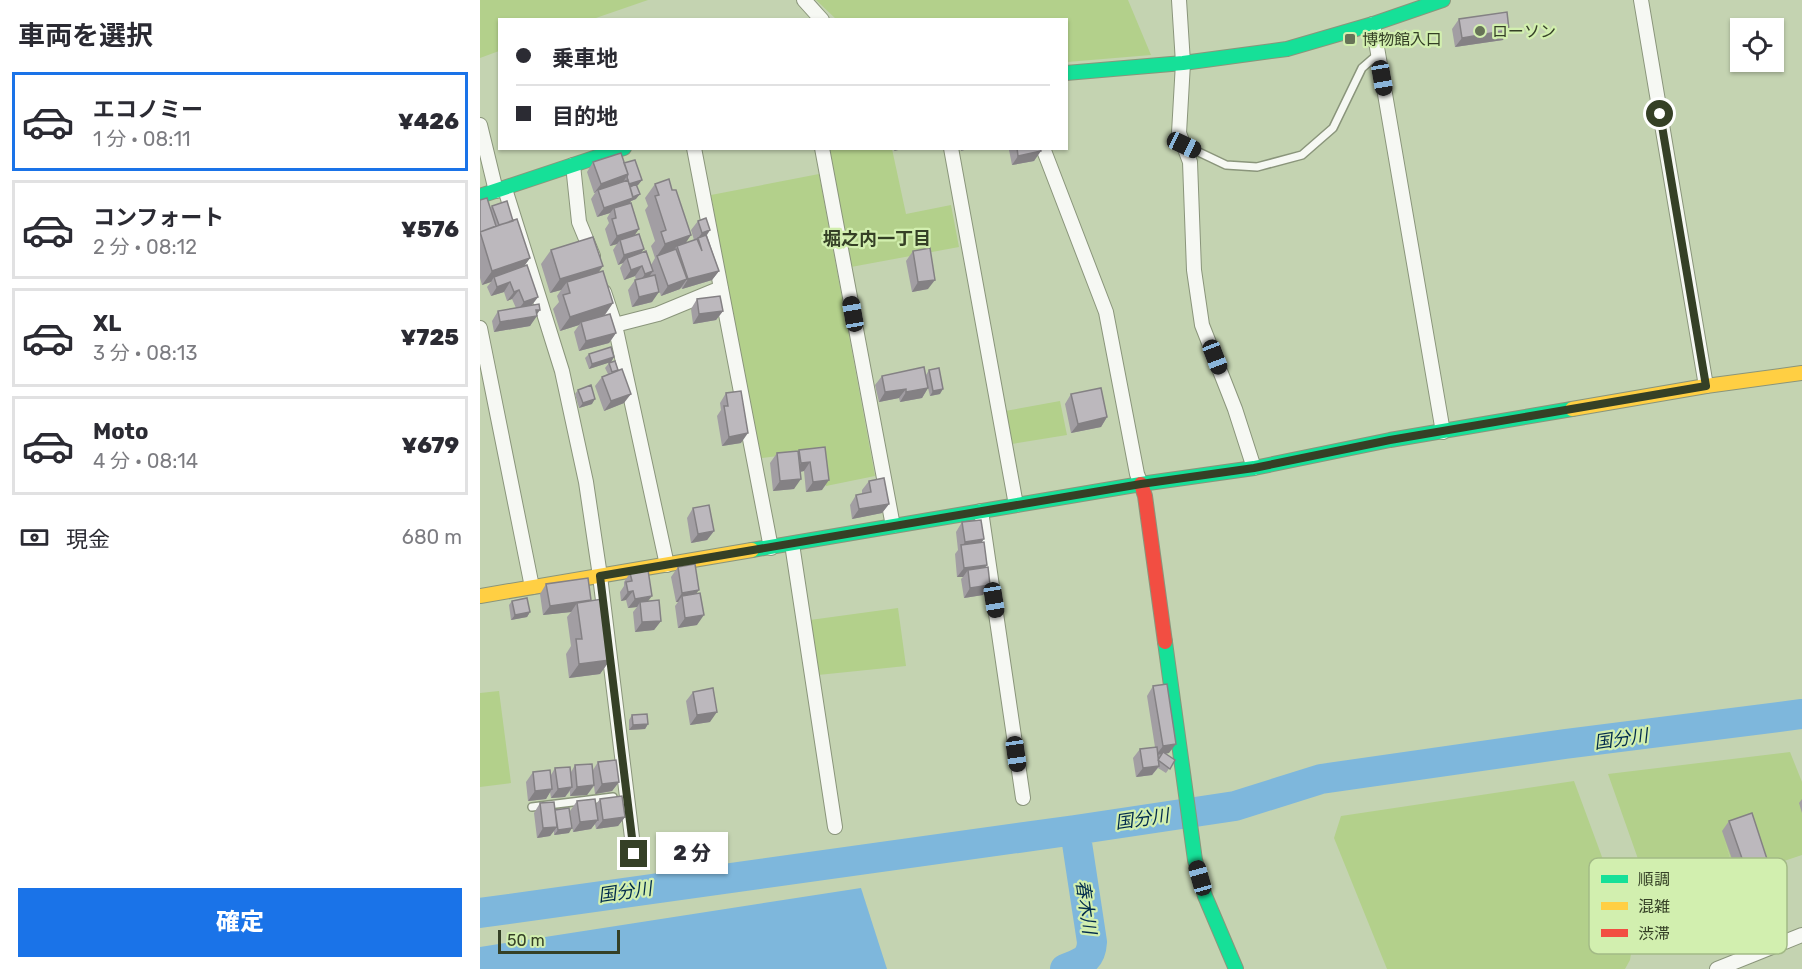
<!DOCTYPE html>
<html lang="ja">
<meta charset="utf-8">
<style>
body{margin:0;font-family:Rubik,"Noto Sans JP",sans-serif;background:#f7f7f7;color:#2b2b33;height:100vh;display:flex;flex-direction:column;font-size:22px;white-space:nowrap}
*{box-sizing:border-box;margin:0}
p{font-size:20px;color:#7c7c81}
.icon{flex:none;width:33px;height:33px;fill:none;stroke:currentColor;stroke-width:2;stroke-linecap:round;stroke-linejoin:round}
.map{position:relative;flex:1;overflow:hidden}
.panel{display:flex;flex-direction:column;background:#fff;width:480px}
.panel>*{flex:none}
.banner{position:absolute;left:18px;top:18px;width:570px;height:132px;border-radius:0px;box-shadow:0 2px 4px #0004;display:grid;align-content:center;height:132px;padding:0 18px;background:#fff}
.buttons{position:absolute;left:1250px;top:18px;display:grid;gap:12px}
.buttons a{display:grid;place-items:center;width:54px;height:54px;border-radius:0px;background:#fff;box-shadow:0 2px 4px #0004;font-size:30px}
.scale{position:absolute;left:18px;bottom:15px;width:122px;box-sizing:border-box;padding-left:6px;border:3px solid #354026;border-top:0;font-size:16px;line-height:21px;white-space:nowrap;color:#354026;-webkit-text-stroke:4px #d2efaf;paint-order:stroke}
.end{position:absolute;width:27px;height:27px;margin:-14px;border:8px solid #354026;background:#fff;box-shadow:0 0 0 3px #fff}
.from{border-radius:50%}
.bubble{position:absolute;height:42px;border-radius:0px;background:#fff;box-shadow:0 2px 4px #0004;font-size:20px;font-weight:800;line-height:42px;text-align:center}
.car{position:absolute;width:18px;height:36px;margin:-18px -9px;border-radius:8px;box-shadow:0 0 4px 2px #0007;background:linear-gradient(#222 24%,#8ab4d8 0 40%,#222 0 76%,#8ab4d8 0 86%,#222 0)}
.banner b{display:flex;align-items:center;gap:21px;height:57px;font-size:22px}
.banner b+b{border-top:2px solid #e1e1e2}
.banner i{width:15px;height:15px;background:#2b2b33}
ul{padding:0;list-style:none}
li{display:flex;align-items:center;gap:18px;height:99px;margin:0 12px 9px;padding:0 6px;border:3px solid #e1e1e2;border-radius:0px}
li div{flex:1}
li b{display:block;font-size:22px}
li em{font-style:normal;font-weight:800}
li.active{border-color:#1a73e8}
li>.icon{width:54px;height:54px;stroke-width:1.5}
h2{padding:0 18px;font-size:27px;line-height:72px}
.pay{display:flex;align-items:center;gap:15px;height:66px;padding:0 18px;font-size:22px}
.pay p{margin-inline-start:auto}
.button{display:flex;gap:12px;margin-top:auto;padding:12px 18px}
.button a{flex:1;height:69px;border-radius:0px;background:#1a73e8;color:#fff;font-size:24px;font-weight:800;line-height:69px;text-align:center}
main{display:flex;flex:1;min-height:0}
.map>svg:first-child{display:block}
.green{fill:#b3d08b}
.water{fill:#7eb7dc}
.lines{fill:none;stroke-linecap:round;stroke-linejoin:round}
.river{stroke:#7eb7dc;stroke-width:30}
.lane-casing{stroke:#8a957b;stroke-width:10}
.street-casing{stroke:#8a957b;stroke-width:16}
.fast-casing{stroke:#8a957b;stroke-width:16}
.slow-casing{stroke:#8a957b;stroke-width:16}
.jam-casing{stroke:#8a957b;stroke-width:16}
.lane{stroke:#f6f8f3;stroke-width:7}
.street{stroke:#f6f8f3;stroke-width:14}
.fast{stroke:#16e098;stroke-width:14}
.slow{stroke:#ffcf43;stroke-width:14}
.jam{stroke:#f24e42;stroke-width:14}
.wall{fill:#a29ea3}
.shaded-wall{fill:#848184}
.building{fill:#bcb8bd;stroke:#848184;stroke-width:1.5}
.route{stroke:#354026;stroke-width:8}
.poi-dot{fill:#677357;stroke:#d2efaf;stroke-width:2}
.labels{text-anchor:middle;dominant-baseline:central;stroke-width:4.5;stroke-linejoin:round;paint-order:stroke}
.poi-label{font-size:16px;fill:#354026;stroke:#d2efaf;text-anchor:start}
.neighbourhood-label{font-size:18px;font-weight:bold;fill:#354026;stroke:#d2efaf}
.water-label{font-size:18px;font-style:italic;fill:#022c4d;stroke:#d2efaf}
.key{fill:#d2efaf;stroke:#a3ba86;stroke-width:1.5}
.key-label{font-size:16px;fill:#354026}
</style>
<main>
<section class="panel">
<h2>車両を選択</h2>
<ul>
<li class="active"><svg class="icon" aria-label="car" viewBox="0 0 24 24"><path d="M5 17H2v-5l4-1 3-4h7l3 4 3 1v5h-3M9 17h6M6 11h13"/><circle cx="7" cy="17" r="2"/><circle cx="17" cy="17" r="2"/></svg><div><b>エコノミー</b><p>1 分 · 08:11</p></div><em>¥426</em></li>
<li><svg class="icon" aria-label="car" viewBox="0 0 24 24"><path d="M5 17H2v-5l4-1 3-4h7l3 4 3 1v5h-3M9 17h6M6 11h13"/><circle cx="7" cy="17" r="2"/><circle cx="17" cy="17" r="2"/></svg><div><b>コンフォート</b><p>2 分 · 08:12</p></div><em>¥576</em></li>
<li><svg class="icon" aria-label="car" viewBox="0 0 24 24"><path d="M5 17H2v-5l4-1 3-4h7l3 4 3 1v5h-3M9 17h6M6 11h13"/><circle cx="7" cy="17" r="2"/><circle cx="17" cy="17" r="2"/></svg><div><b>XL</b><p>3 分 · 08:13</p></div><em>¥725</em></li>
<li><svg class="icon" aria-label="car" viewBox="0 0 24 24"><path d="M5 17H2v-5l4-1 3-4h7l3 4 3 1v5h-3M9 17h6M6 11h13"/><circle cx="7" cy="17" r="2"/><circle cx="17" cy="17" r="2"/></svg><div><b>Moto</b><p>4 分 · 08:14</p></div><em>¥679</em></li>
</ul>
<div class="pay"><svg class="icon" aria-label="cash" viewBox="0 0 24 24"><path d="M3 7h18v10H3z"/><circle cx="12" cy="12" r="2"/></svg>現金<p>680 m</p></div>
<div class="button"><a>確定</a></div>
</section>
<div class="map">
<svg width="1322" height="969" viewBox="0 0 1322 969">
<rect width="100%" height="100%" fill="#c4d3b1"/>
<path class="green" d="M0,0H168L113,19L20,20L19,51L0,58Z
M336,0H648L671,55L587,62L586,20L356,19Z
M348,149H412L426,214L471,205L479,247L371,267Z
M339,174L395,476L346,486L338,451L281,458L269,400L231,195Z
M580,401L587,435L532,444L525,411Z
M418,608L426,666L338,675L330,620Z
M19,691L31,783L0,787V693Z
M1310,752L1322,782V855L1257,877L1244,839L1262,895L1181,924L1128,774Z
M1094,781L1153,941L1150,960L1145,969H907L854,838L861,816Z"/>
<path class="water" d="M381,888L407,969H0V947Z"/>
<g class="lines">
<path class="river" d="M0,913L595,830L755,806L841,779L1085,744L1322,714
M585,969C601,962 611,961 612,942L595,830"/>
<g class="lane-casing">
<path id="lane" d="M706,146L746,165L777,167L822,155L853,128L882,68L897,55
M52,807L133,797"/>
</g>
<g class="street-casing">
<path id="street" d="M324,0L342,20
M699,0L703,63L699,133L710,162L714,270L722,325L755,409L774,468
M1161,0L1226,386
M893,24L963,432
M0,125L16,191
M214,148L291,548
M342,148L413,526
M471,148L536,505
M563,148L626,312L657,474L661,484
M93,165L99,222L113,256
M25,189L82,371L106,482L120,576L154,854
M124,292L135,325L187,565
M135,325L178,314L241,288
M0,328L52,587
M501,511L543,798
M312,544L355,827
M1237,969L1322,935"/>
</g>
<g class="fast-casing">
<path id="fast" d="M586,73L703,63L807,49L893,24L963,0
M0,196L144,148
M272,550L661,484L774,468L910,440L1092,409
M685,642L715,860L725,896L756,969"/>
</g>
<g class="slow-casing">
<path id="slow" d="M1092,409L1226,386L1322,373
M0,596L272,550"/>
</g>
<g class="jam-casing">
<path id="jam" d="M661,484L665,496L685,642"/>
</g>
<use href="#lane" class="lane"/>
<use href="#street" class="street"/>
<use href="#fast" class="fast"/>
<use href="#slow" class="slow"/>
<use href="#jam" class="jam"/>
</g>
<path class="wall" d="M979,19L1023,40L975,47L972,29Z
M530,148H560L554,161L532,165L529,150Z
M113,162L144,163L162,180L158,185L156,186V199L151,201L150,203L155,235L161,253L171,265L175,258L171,246L175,241L165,210L168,206L165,198L175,184L205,243L214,240L211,230L218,221L230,230L227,235L239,271L232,280L202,289L201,287L200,289L181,296L178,286L172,302L152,307L148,290L155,280H156L155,276L144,280L140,268L143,263L138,265L133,250L137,244L130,246L125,229L129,223L127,218L130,213L117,217L111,199L115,193H114L107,172Z
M0,200L10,208L12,206L33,221L50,258L44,266L58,297L52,305L56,314L50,326L14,332L12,321L18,311L36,308L32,299L27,301L24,292L11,296L7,287L11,282L2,285L0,278Z
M71,250L123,266L118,272L133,303L125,315L136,333L129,343L99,351L94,332L99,325L80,331L73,309L79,302L77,296L81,290L70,293L61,264Z
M433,251L448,289L432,292L426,261Z
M217,299L243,311L236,320L213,324L211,309Z
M109,354L134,357L131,362L144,403L124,411L115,386L122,377L128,374L125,368L129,363L130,362L109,369L105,358Z
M449,370L460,394L450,396L448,388L442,398L420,402L419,398L399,402L395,385L402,376L446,375Z
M98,390L112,404L99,408L95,394Z
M246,393L261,443L242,446L237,416L241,410L240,403Z
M591,394L627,417L621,427L591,433L585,404Z
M345,447L342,490L326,492L324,471L320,472L314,489L293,491L290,463L297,453L318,452L319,450Z
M389,481L409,504L402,513L372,519L370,505L376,495L382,494V490Z
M213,508L234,531L227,540L211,543L207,518Z
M482,522L502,543L507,565L505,567L503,595L484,598L481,579L483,577H477L475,554L478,550L476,532Z
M198,567L216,594L217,625L198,628L195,606L198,602H196L191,577Z
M150,573L168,601L181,621L174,630L155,632L153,612L157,607L148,608L146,600L141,601L140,592L144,586V582Z
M66,584L111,600L130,660L120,674L89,678L86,654L91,646L87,617L91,612L63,615L60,594Z
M32,601L50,612L47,617L31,620L29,605Z
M673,686L689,753L685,754L695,760L686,773L678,768L672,775L656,777L653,758L660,749L675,747L667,696Z
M213,692L230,722L210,725L206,701Z
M152,715L168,724L165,729L149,730V720Z
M118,762L139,782L132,791L115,794L114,786L107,795L90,796V791L85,797L71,798L70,792L66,799L48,801L46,782L53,772L71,775L75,768L91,772L95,765L113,770Z
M120,799L145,817L138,826L116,829L115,824L111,829L93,832L90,811L97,801L116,804Z
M1322,799V813L1319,803Z
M60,803L75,810L89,833L74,835V831L70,836L57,838L54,813Z
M1249,821L1281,869L1258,876L1242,831Z"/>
<path class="shaded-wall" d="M1029,30L1023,40L975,47L982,38Z
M416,148H427L414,151Z
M482,148H491L481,151Z
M561,151L554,161L532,165L538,156Z
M148,174L142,184L118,190L114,193L121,184Z
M162,180L158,185L148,188L149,184Z
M160,194L156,199L151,201L147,207L134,208L130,213L117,217L124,208Z
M159,229L152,239L140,240L137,244L130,246L137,236Z
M230,230L223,240L218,238L222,233Z
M211,235L201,250L197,246L192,252L177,256L185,244Z
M164,249L157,258H147L143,263L138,265L144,255Z
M50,258L40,272L14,277L11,282L2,285L12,271Z
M123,266L113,280L87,282L81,290L70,293L80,279Z
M162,266L155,276L144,280L151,270Z
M173,271L166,281L158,284L165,274Z
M239,271L232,280L202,289L208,279Z
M207,279L200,289L181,296L188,286Z
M455,280L448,289L432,292L438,282Z
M30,282L24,292L11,296L17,287Z
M39,290L32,299L27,301L34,292Z
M179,292L172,302L152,307L159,297Z
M58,297L51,306L37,311L44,302Z
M133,303L123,317L101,322L99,325L80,331L90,317Z
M56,310H60L55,317L57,316L50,326L14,332L20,322Z
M243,311L236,320L213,324L219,314Z
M136,333L129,343L99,351L106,341Z
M134,357L131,362L109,369L112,364Z
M448,388L442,398L420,402L426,392Z
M426,389L419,398L399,402L405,392Z
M463,389L460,394L450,396L453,391Z
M151,394L144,403L124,411L131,401Z
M115,399L112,404L99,408L103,403Z
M627,417L621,427L591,433L598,424Z
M268,433L261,443L242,446L249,437Z
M330,462L324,471L314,473L321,463Z
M321,479L314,489L293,491L300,481Z
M349,480L342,490L326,492L333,482Z
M409,504L402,513L372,519L379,509Z
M234,531L227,540L211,543L218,534Z
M504,539L497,549L482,547L485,542Z
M507,565L500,574L488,570L483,577H477L484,568Z
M510,585L503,595L484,598L490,588Z
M219,590L212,599L202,596L198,602H196L202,593Z
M153,591L146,600L141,601L148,592Z
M172,596L165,605L160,602L157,607L148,608L155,599Z
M111,600L97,603L91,612L63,615L70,606Z
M50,612L47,617L31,620L35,615Z
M224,615L217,625L198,628L205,618Z
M181,621L174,630L155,632L162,622Z
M130,660L120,674L89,678L99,664Z
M237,712L230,722L210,725L217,715Z
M168,724L165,729L149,730L153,725Z
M696,744L689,753L676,755L683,746Z
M679,766L672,775L656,777L663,768Z
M139,782L132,791L115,794L122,784Z
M114,785L107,795L90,796L97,787Z
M92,787L85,797L71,798L78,789Z
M72,789L66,799L48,801L55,791Z
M145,817L138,826L116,829L123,820Z
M118,820L111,829L93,832L100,822Z
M77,827L70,836L57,838L63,828Z
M92,828L89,833L74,835L78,830Z
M1287,859L1281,869L1258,876L1265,867Z"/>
<path class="building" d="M1027,12L1029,30L982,38L979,19Z
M537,148H560L561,151L538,156Z
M141,153L148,174L121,184L113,162Z
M155,160L162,180L149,184L147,177L148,174L144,163Z
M189,179L192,190H196L211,235L185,244L181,232L186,230L175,196L179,195L175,184Z
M148,180L153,198L124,208L118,190Z
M156,184L160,194L153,197L150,187Z
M7,198L16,226L0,232V200Z
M27,201L33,221L19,225L12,206Z
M151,203L159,229L137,236L132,219L136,218L134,208Z
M226,218L230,230L222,233L218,221Z
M37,219L50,258L12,271L0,232Z
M159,234L164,249L144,255L140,240Z
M226,235L239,271L208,279L197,246L217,239L222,251L218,238Z
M113,237L123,266L80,279L71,250Z
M450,248L455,280L438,282L433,251Z
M196,249L207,279L188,286L177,256Z
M166,251L173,271L165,274L162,266L151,270L147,258Z
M47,265L58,297L44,302L39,290L34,292L30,282L17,287L14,277Z
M123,271L133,303L90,317L83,295L90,293L87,282Z
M175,275L179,292L159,297L155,280Z
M240,296L243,311L219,314L217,299Z
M59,304L60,310H56L57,316L20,322L18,311Z
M130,314L136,333L106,341L101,322Z
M131,347L134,357L112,364L109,354Z
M135,361L138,370L132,372L129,363Z
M444,367L448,388L426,392V389L405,392L402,376Z
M459,368L463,389L453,391L449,370Z
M142,369L151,394L131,401L122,377Z
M111,385L115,399L103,403L98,390Z
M621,388L627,417L598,424L591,394Z
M261,391L268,433L249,437L244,406H248L246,393Z
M345,447L349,480L333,482L330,462L321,463L319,450Z
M318,451L321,479L300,481L297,453Z
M404,478L409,504L379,509L376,495L391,492L389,481Z
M229,505L234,531L218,534L213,508Z
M501,520L504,539L485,542L482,522Z
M504,542L507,565L484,568L481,545Z
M215,564L219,590L202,593L198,567Z
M508,567L510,585L490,588L488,570Z
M168,570L172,596L155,599L153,591L148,592L146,582L152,581L150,573Z
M108,578L111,600L70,606L66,584Z
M220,593L224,615L205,618L202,596Z
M47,598L50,612L35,615L32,601Z
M122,599L130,660L99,664L96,639H102L97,603Z
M179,600L181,621L162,622L160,602Z
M687,684L696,744L683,746L673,686Z
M233,688L237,712L217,715L213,692Z
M167,714L168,724L153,725L152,715Z
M677,747L679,766L663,768L660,749Z
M683,752L695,760L690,769L678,760Z
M136,760L139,782L122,784L118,762Z
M112,764L114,785L97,787L95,765Z
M90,767L92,787L78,789L75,768Z
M70,770L72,789L55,791L53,772Z
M142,796L145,817L123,820L120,799Z
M115,799L118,820L100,822L97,801Z
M74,802L77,827L63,828L60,803Z
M89,808L92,828L78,830L75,810Z
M1272,813L1287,859L1265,867L1249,821Z"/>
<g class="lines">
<path class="route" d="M154,854L120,576L661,484L774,468L910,440L1226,386L1180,114"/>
</g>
<g class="poi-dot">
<circle cx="1000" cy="31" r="6"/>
<rect x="864" y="33" width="12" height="12" rx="3"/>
</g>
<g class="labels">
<g class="poi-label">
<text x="1012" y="31">ローソン</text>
<text x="882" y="39">博物館入口</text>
</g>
<g class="neighbourhood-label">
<text x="397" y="239">堀之内一丁目</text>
</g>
<g class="water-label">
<text transform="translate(1141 739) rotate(-8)">国分川</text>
<text transform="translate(662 819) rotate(-8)">国分川</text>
<text transform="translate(145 892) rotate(-8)">国分川</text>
<text transform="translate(606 907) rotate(82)">春木川</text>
</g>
</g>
<rect x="1109" y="858" width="198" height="96" rx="9" class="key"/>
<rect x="1121" y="875" width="27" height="8" fill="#16e098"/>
<rect x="1121" y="902" width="27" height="8" fill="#ffcf43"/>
<rect x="1121" y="929" width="27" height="8" fill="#f24e42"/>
<g class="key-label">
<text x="1158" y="885">順調</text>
<text x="1158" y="912">混雑</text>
<text x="1158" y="939">渋滞</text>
</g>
</svg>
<div class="buttons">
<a><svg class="icon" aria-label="locate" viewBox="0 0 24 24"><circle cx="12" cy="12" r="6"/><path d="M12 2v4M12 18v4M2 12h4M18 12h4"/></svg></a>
</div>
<div class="scale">50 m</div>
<i class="end from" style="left:1180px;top:114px"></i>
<i class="end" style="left:154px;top:854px"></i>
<div class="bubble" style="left:176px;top:832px;width:72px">2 分</div>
<i class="car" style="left:902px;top:78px;rotate:170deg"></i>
<i class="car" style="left:704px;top:145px;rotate:115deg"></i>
<i class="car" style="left:373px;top:314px;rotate:350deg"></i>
<i class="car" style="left:735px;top:357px;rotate:159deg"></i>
<i class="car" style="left:514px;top:600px;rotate:171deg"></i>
<i class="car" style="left:536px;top:754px;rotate:172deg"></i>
<i class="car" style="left:720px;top:878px;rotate:344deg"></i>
<div class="banner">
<b><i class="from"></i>乗車地</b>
<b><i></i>目的地</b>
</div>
</div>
</main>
